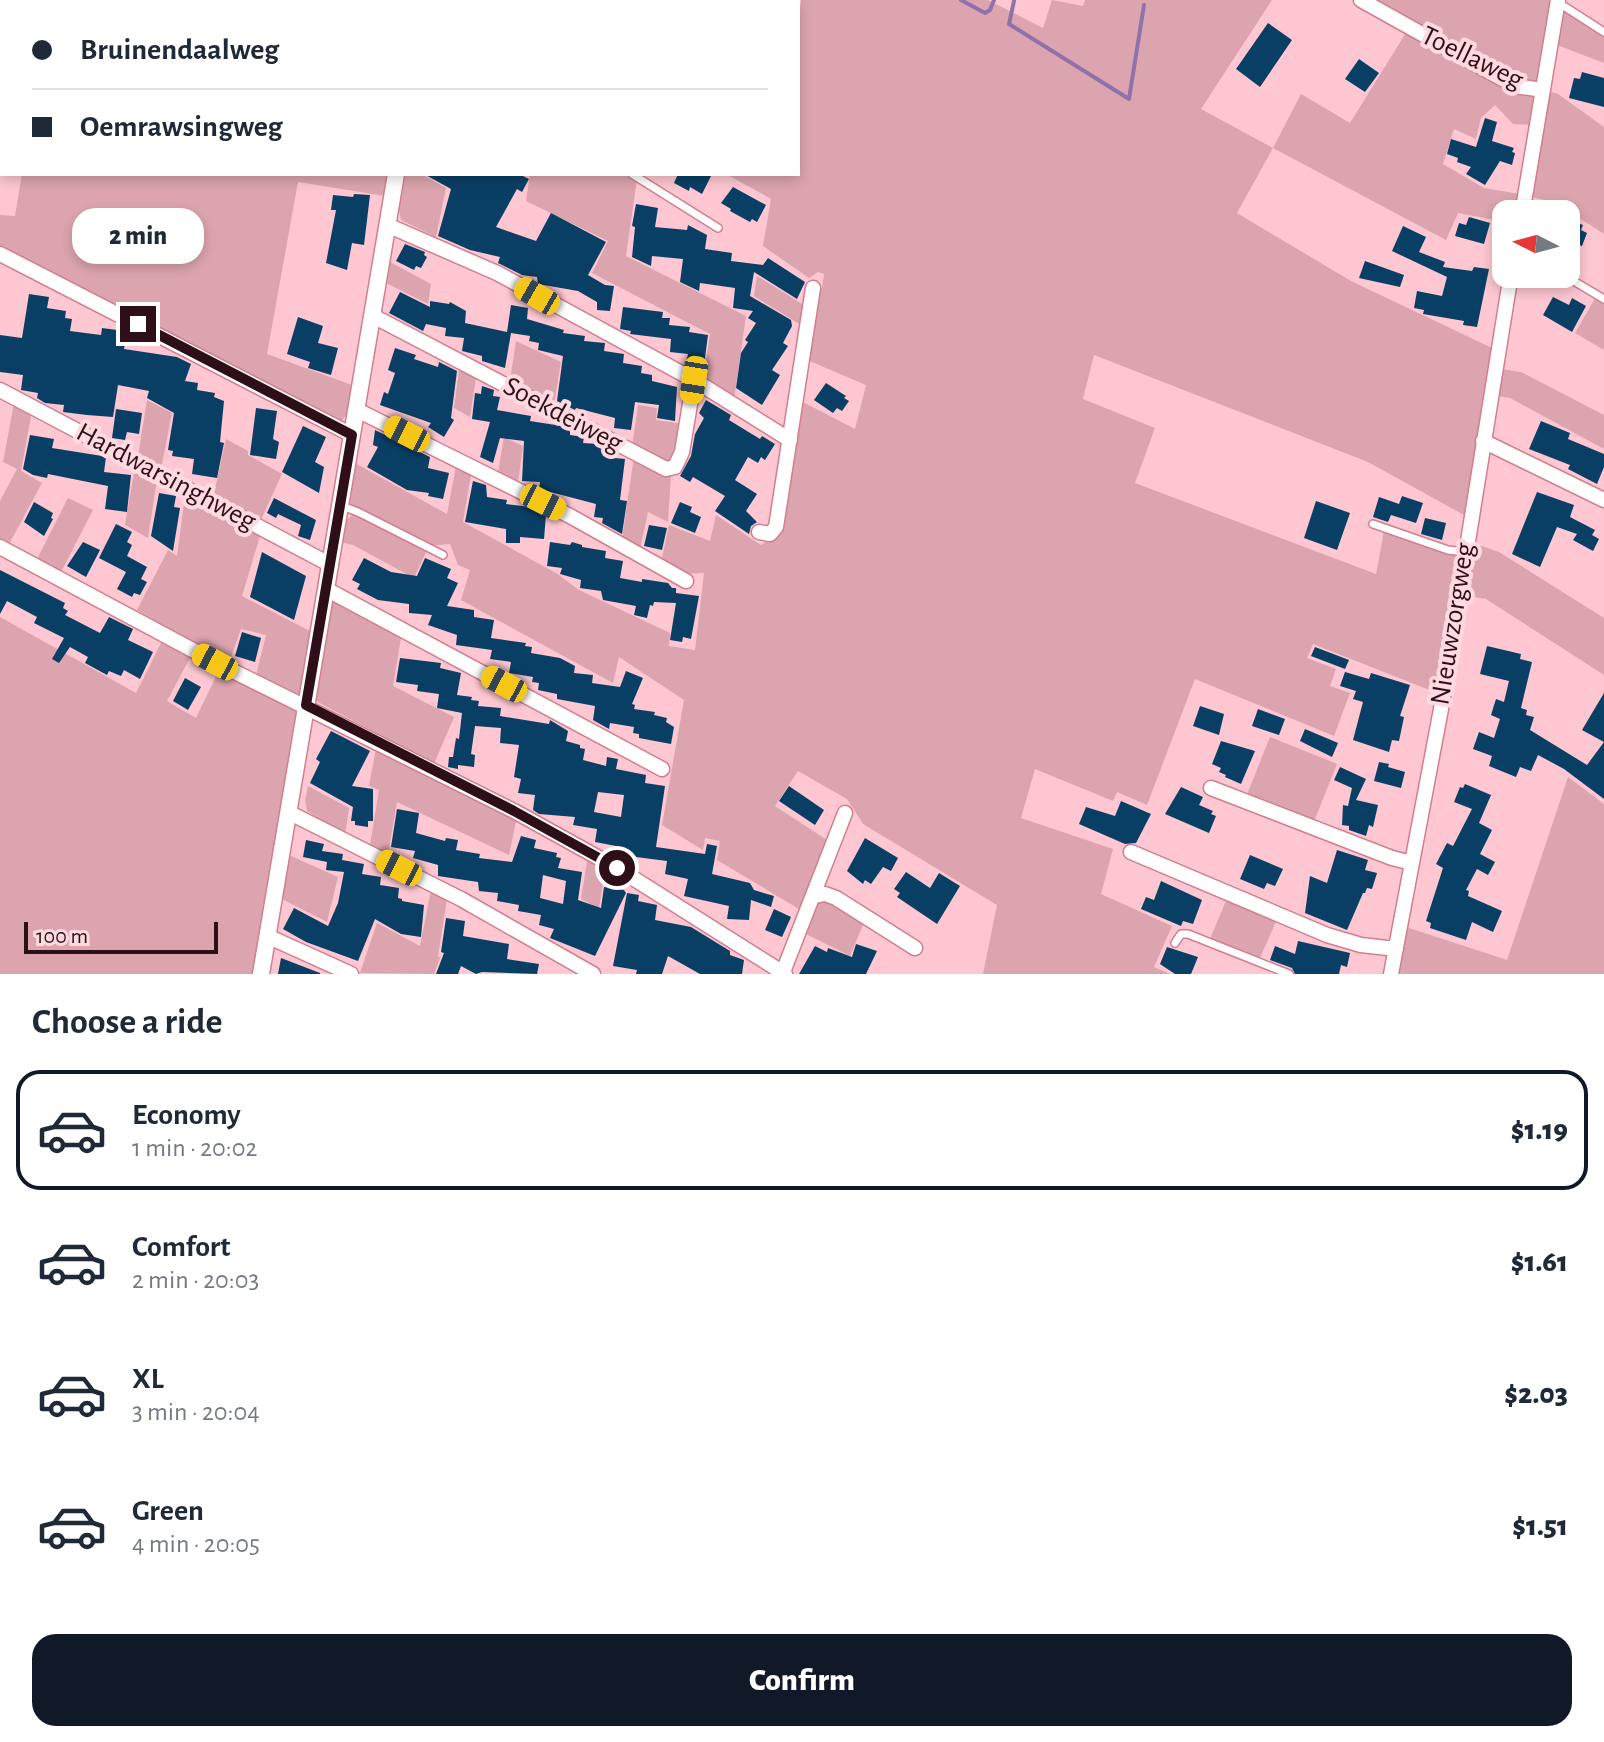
<!DOCTYPE html>
<meta charset="utf-8">
<style>
body{margin:0;font-family:"Alegreya Sans",sans-serif;background:#f6f6f7;color:#1f2937;height:100vh;display:flex;flex-direction:column;font-size:30px;white-space:nowrap}
*{box-sizing:border-box;margin:0}
p{font-size:26px;color:#747a83}
.icon{flex:none;width:44px;height:44px;fill:none;stroke:currentColor;stroke-width:2;stroke-linecap:round;stroke-linejoin:round}
.map{position:relative;height:974px;overflow:hidden}
.side{display:flex;flex-direction:column;background:#fff;flex:1}
.side>*{flex:none}
.banner{position:absolute;left:0px;top:0px;width:800px;height:176px;box-shadow:0 4px 12px #0003;display:grid;align-content:center;height:176px;padding:0 32px;background:#fff}
.needle{width:52px;rotate:276deg}
.fabs{position:absolute;left:1492px;top:200px;display:grid;gap:16px}
.fabs a{display:grid;place-items:center;width:88px;height:88px;border-radius:16px;background:#fff;box-shadow:0 4px 12px #0003;font-size:40px}
.scale{position:absolute;left:24px;bottom:20px;width:194px;box-sizing:border-box;padding-left:8px;border:4px solid #2f0f17;border-top:0;font-size:22px;line-height:28px;white-space:nowrap;color:#2f0f17;-webkit-text-stroke:6px #ffdae0;paint-order:stroke}
.end{position:absolute;width:36px;height:36px;margin:-18px;border:10px solid #2f0f17;background:#fff;box-shadow:0 0 0 4px #fff}
.from{border-radius:50%}
.bubble{position:absolute;height:56px;border-radius:24px;background:#fff;box-shadow:0 4px 12px #0003;font-size:26px;font-weight:800;line-height:56px;text-align:center}
.car{position:absolute;width:24px;height:48px;margin:-24px -12px;border-radius:10px;box-shadow:0 0 6px 2px #0007;background:linear-gradient(#f5c518 24%,#345 0 40%,#f5c518 0 76%,#345 0 86%,#f5c518 0)}
.banner b{display:flex;align-items:center;gap:28px;height:76px;font-size:30px}
.banner b+b{border-top:2px solid #e0e1e3}
.banner i{width:20px;height:20px;background:#1f2937}
ul{padding:0;list-style:none}
li{display:flex;align-items:center;gap:24px;height:120px;margin:0 16px 12px;padding:0 16px;border:4px solid transparent;border-radius:24px}
li div{flex:1}
li b{display:block;font-size:30px}
li em{font-style:normal;font-weight:800}
li.current{border-color:#111827}
li>.icon{width:72px;height:72px;stroke-width:1.5}
h2{padding:0 32px;font-size:36px;line-height:96px}
.primary-button{display:flex;gap:16px;margin-top:auto;padding:16px 32px}
.primary-button a{flex:1;height:92px;border-radius:24px;background:#111827;color:#fff;font-size:32px;font-weight:800;line-height:92px;text-align:center}
.map>svg:first-child{display:block}
.green{fill:#dca4ae}
.lines{fill:none;stroke-linecap:round;stroke-linejoin:round}
.stream{stroke:#8f72ac;stroke-width:4}
.building{fill:#0a3f65;fill-rule:evenodd}
.service-casing{stroke:#d27e90;stroke-width:10}
.minor-casing{stroke:#d27e90;stroke-width:17}
.tertiary-casing{stroke:#d27e90;stroke-width:19}
.service{stroke:#fff;stroke-width:7}
.minor{stroke:#fff;stroke-width:14}
.tertiary{stroke:#fff;stroke-width:16}
.route{stroke:#2f0f17;stroke-width:10}
.labels{text-anchor:middle;dominant-baseline:central;stroke-width:8;stroke-linejoin:round;paint-order:stroke}
.street-label{font-size:28px;fill:#2f0f17;stroke:#ffdae0}
</style>
<div class="map">
<svg width="1604" height="974" viewBox="0 0 1604 974">
<rect width="100%" height="100%" fill="#fec7d1"/>
<path class="green" d="M801,0H988L1043,28L1052,0L1083,6L1085,0H1272L1201,109L1273,148L1301,94L1350,123L1407,31L1535,95L1531,125L1513,124L1495,105L1481,118L1476,139L1454,129L1443,164L1484,188L1520,194L1516,214H1506V222L1458,213L1446,240L1273,148L1237,213L1351,281L1492,348L1464,515L1368,462L1094,355L1083,399L1155,428L1135,483L1376,574L1384,531L1459,555L1437,693L1313,644L1307,658L1336,669L1330,686L1350,693L1334,736L1195,679L1147,805L1117,792L1113,801L1035,769L1021,818L1113,849L1101,894L1172,926L1154,967L1170,974H983L997,905L863,824L847,799L798,771L775,806L830,842L804,912L717,860L720,841L705,838L703,850L662,825L684,700L619,657L613,683L461,600L470,570L458,565L450,544L430,546L350,506L355,463L447,514L457,460L472,469L463,522L556,573L579,590L670,633L669,646L695,650L704,573L681,574L661,563L669,525L710,541L716,515L761,545L779,533L801,401L855,429L866,385L807,360L817,288H822L824,274L818,272L809,278L763,246L771,199L726,174H798V23Z
M1368,0H1553L1538,82L1526,84Z
M1564,10L1604,36V63L1557,45Z
M1548,91L1558,94L1604,127V234L1556,203L1529,196Z
M22,174H389L385,196L298,182L267,354L352,385L348,412L341,422L0,250V215L15,216Z
M403,174H421L446,188L436,237L401,220L398,203Z
M530,174H627L637,179L626,256L746,316L734,400L703,381L710,334L592,273L608,241L526,201Z
M390,262L431,284L428,304L386,283Z
M757,276L807,307L804,327L754,296Z
M1597,295L1604,299V350L1575,333Z
M516,341L561,362L554,404L510,380Z
M460,362L477,372L470,417L454,408Z
M1501,369L1521,372L1604,415V449L1510,398L1497,396Z
M147,400L172,413L161,469L138,457Z
M14,403L32,411L21,471L42,483L7,548L0,544V501L17,469L3,462Z
M638,405L657,408L656,420L683,424L680,446L669,464L632,447Z
M504,437L523,446L518,483L498,473Z
M226,439L248,451V455L282,474L260,522L213,498Z
M634,456L671,474L668,522L648,512L640,549L622,539Z
M135,467L157,480L148,538L125,525Z
M185,496L261,533L242,596L310,631L300,694L281,689L256,675L266,635L241,629L229,663L137,610L168,550L177,556Z
M68,498L93,510L61,572L36,561Z
M355,513L427,550L414,578L353,545L340,542L345,521Z
M1476,544L1499,552L1604,618V675L1486,599L1463,595L1473,545Z
M334,601L402,632L393,686L454,717L434,764L316,701L330,607Z
M0,617L136,693L163,639L192,654L167,701L196,718L220,668L298,704L253,974H0Z
M1270,737L1337,764L1313,824L1246,797Z
M377,743L517,817L509,855L397,802L388,854L370,845L379,790L369,786Z
M1568,777L1604,804V974H1396L1406,927L1507,960Z
M308,786L349,808L345,835L307,811L305,800Z
M289,855L338,877L327,922L280,898Z
M588,856L606,866L599,908L581,899Z
M431,890L447,899L438,956L440,958L434,974L360,973L377,923L420,946Z
M1228,896L1278,917L1260,958L1210,939Z
M825,898L865,920L850,956L804,933L817,900Z"/>
<g class="lines">
<path class="stream" d="M961,0L985,13L990,10L994,0
M1014,1L1009,24L1129,99L1144,5"/>
</g>
<path class="building" d="M1268,23L1292,40L1260,87L1236,69Z
M1359,59L1379,73L1365,92L1345,79Z
M1582,72L1604,78V107L1569,98L1574,78L1580,79Z
M1485,118L1497,122L1492,141L1514,148L1512,152L1515,153L1512,165L1500,161L1485,185L1466,174L1471,167L1457,162L1458,158L1447,154L1451,139L1476,147Z
M424,174H519L529,179L522,192L517,189L496,227L536,241L551,213L606,242L588,275L605,285L614,286L610,311L597,310V302L578,291L538,284L537,277L522,275L498,263L500,257L470,250L438,236L451,189Z
M678,174H712L702,194L690,187L689,191L674,183Z
M733,187L766,205L757,222L752,219L750,222L730,211L731,209L721,203Z
M354,194L370,195L364,245L352,243L347,270L326,263L336,210H331L333,195L353,197Z
M636,204L658,208L655,227L687,230L688,225L707,235L705,249L732,253L731,261L763,265L768,258L805,282L797,299L754,272L750,296L791,320L792,326L783,343L788,346L772,370L780,375L762,405L736,388L741,353L748,342L745,340L756,323L748,318L753,311L733,308L735,288L700,283L699,291L680,282L683,259L652,256L651,266L632,257L635,227L632,226Z
M1469,217L1490,223L1484,244L1455,236L1459,223L1466,225Z
M1566,219L1583,225L1581,230L1587,233L1582,246L1576,244L1567,268Z
M1403,226L1426,237L1419,252L1445,262L1443,267L1472,271L1474,267L1489,269L1477,327L1463,325L1464,321L1423,314L1424,310L1414,308L1417,291L1442,296L1447,277L1392,251Z
M405,244L425,252L424,255L427,257L421,268L416,266L414,270L396,261Z
M1365,261L1404,275L1400,287L1359,278Z
M400,292L430,307V301L449,304L450,302L466,311L465,323L507,332L511,305L528,308L527,319L564,330L563,333L585,336L584,341L605,343L604,351L624,354L623,363L642,366L641,373L652,375V381L677,387L675,421L657,418L659,405L635,402L631,430L614,428L615,418L576,408L575,410L557,401L563,356L538,350L539,343L529,341L530,336L511,333L505,368L482,361V356L462,351L464,338L445,336L446,328L426,324L423,331L389,313Z
M29,294L49,297L47,308L66,311L65,318L72,319L70,331L101,335L102,328L117,330L116,336L126,337L124,349L177,357L191,364L185,381L198,383L197,390L215,393L214,397L224,401L220,442L224,443L217,478L192,474L194,459L172,456L173,451L168,450L174,413L147,398L149,391L118,385L113,417L87,415L63,412L64,405L45,403L37,398L38,393L21,390L23,375L0,372V335L22,338Z
M1553,297L1569,305L1572,298L1586,306L1572,332L1543,315Z
M623,307L663,312L662,318H670L669,325L690,327L689,332L708,335L704,365L686,362L688,354L670,352L671,339L630,334L631,331L620,329Z
M298,317L323,326L318,343L338,348L331,375L308,368L310,362L287,354Z
M395,348L416,355L414,359L438,367L439,362L457,371L451,418L454,420L444,437L428,427L431,423L380,405L384,392L388,394L395,373L388,370Z
M826,383L846,396L844,398L849,401L842,411L837,408L833,413L814,400Z
M482,386L494,390L493,396L500,397L497,410L531,416L530,421L562,426L570,430V435L584,437L583,443L597,444L605,449V457L625,459L620,500L627,501L622,534L602,523L603,518L594,517L596,504L539,489L540,482L522,481L524,441L500,438L493,463L480,457L490,422L472,419L475,393L481,394Z
M706,400L731,415L729,420L760,439L762,436L775,444L765,460L761,457L758,463L748,457L735,480L757,494L746,511L757,522L751,526L749,534L715,511L725,496L693,477L690,482L680,476L691,456L695,434L704,418L699,413Z
M256,408L277,411L273,439L279,442L276,459L250,455Z
M116,409L142,413L139,434L127,432L125,440L112,438Z
M1541,421L1570,433L1568,439L1604,454V467L1597,484L1568,469L1570,465L1529,449Z
M303,426L326,437L315,462L324,467L319,493L282,472Z
M375,430L430,457L428,468L449,473L443,499L428,496L429,493L407,490L367,467L378,447L373,445Z
M30,435L54,439L52,448L102,456L106,457L104,472L131,475L127,512L105,509L108,486L48,474L47,478L33,475L23,469Z
M473,481L486,485L487,497L507,500L506,504L530,507L546,515L544,539L520,537V543H506V529L465,522Z
M1537,492L1574,505L1570,517L1595,530L1592,535L1599,539L1593,551L1573,540L1577,534L1557,527L1540,567L1512,554Z
M159,493L176,496L174,507L180,508L173,551L151,536Z
M1402,496L1423,503L1416,523L1391,515L1388,522L1373,517L1379,497L1399,504Z
M274,498L316,520L310,540L298,536L301,525L278,514L276,518L267,513Z
M1316,501L1350,513L1337,550L1304,538Z
M34,502L53,513L51,518L53,519L44,536L24,522Z
M680,502L692,507L690,512L701,517L695,533L671,523Z
M1425,518L1446,523L1442,540L1421,534Z
M116,524L132,532L127,542L132,545L127,556L147,567L141,579L147,582L140,595L134,593L132,597L117,589L126,572L99,558Z
M649,525L667,528L662,550L644,546Z
M83,542L100,550L86,577L67,566Z
M550,542L570,545L572,542L582,545V547L606,551L605,558L623,561L620,578L642,582V579L668,583L672,588H676V593L699,596L691,639L683,637L682,642L670,640L676,603L654,602L653,606L650,605L647,618L634,615L636,606L603,600L601,591L580,588L581,580L560,574L562,568L547,566Z
M262,552L306,576L294,620L250,597Z
M364,558L391,572L417,576L425,558L451,569L447,578L458,583L447,606L474,610V617L494,620L491,638L526,643L525,646L532,647L531,653L560,658L575,666L574,673L593,675L592,683L620,687L626,671L643,678L632,704L635,705L634,709L655,712L654,715L667,718L666,722L674,727L671,744L639,738V734L633,733L634,727L610,723L609,729L593,720L595,706L557,699V694L538,690L539,683L532,682L533,677L509,673L511,662L490,659L492,650L456,645L457,635L428,625L432,615L409,613V604L378,600L357,589L360,584L352,580Z
M0,570L65,603L63,608L68,611L65,615L100,633L109,617L133,629L128,640L153,652L140,679L124,670L121,676L109,671L107,675L85,663L88,657L70,647L59,663L52,659L64,638L34,623L37,617L7,601L0,614Z
M242,632L261,638L255,662L235,656Z
M1487,646L1521,654L1520,659L1532,662L1521,708L1527,710L1526,715L1534,717L1530,730L1587,765L1604,742L1582,730L1604,693V799L1564,769L1538,755L1531,771L1520,767L1516,777L1489,766L1492,756L1473,749L1479,732L1494,738L1500,719L1491,715L1496,699L1504,702L1509,681L1480,674Z
M1315,647L1349,660L1345,669L1311,656Z
M400,658L441,663L440,668L461,673L457,695L472,697L471,700L479,701L478,706L501,708L500,716L549,724L550,720L568,731L566,741L580,745V748L585,749L583,760L606,766L607,757L618,759L616,769L646,775L645,783L665,786L656,847L705,854L707,844L717,846L712,874L750,883L754,890L774,896L771,907L751,900L749,920L727,919L729,906L684,896L688,879L665,874L667,861L613,854L616,846L595,842L597,829L573,825L575,817L539,814L533,810L535,795L518,793L521,779L514,777L519,745L500,743L501,728L475,726L471,754L475,755L474,767L458,765V769L448,767L449,757H453L456,738L459,739L462,713L437,708L439,694L417,691L418,685L396,682ZM598,792L624,795L621,817L594,812Z
M1345,672L1369,679L1371,673L1410,685L1400,716L1404,717L1399,741L1392,740L1389,752L1353,740L1363,702L1353,699L1356,691L1340,686Z
M185,678L201,687L188,710L173,701Z
M1200,706L1224,714L1219,735L1193,726Z
M1258,709L1285,719L1279,735L1252,726Z
M1305,729L1338,743L1332,757L1300,741Z
M331,731L370,751L352,786L373,789V821H368V827L355,825V821H351L353,807L310,783L320,762L316,759Z
M1221,741L1255,751L1241,784L1225,777L1226,775L1219,772L1221,768L1212,764Z
M1379,762L1389,764L1388,767L1405,772L1401,788L1374,781Z
M1340,767L1366,779L1356,800L1378,805L1373,827L1369,825L1366,836L1349,830V826L1342,825L1343,805L1348,806L1352,788L1334,780Z
M1465,784L1491,795L1479,823L1492,830L1480,854L1495,862L1488,875L1477,869L1466,890L1469,891L1468,896L1502,911L1493,932L1472,922L1466,940L1430,928L1431,923L1426,921L1443,868L1436,864L1447,843L1453,846L1472,809L1454,802L1460,787L1463,788Z
M789,786L824,810L815,825L779,801Z
M1181,787L1203,797L1199,805L1213,811L1211,814L1216,816L1209,833L1165,814Z
M1121,801L1151,814L1136,843L1125,844L1079,824L1086,807L1115,816Z
M397,809L419,813L416,833L445,841L446,838L458,840L456,850L480,854L479,858L512,862L521,836L536,840L534,848L557,853L556,857L561,858L558,868L582,872L578,900L601,908L604,887L624,890L626,893L595,956L550,938L554,929L539,925L541,915L518,911L519,905L497,901L498,893L479,891L478,882L438,876V865L413,858L415,851L391,847ZM543,875L566,881L563,904L540,898Z
M865,838L898,858L891,871L883,867L871,884L865,880L863,884L847,871Z
M306,840L324,844L322,851L343,854L342,860L364,864L362,874L381,877L380,885L399,888L398,898L402,899V901L424,905L421,937L401,934L375,919L358,961L306,942L283,929L294,908L328,926L338,903L344,872L326,870L327,862L303,857Z
M1337,850L1368,860L1365,870L1377,873L1372,889L1367,888L1365,893H1363L1347,930L1305,913L1310,876L1327,883Z
M1250,855L1283,869L1275,886L1267,883L1264,889L1240,879Z
M906,872L930,888L939,873L960,886L937,924L897,897L900,893L894,889Z
M1161,881L1202,900L1193,924L1183,921L1181,926L1141,909L1146,897L1154,900Z
M627,893L639,895L638,901L657,905L655,920L691,927L730,951V955L744,960L742,974H700L668,956L662,974H636L637,970L613,966Z
M774,909L791,917L782,937L765,930Z
M446,918L465,921L463,936L509,944L507,959L539,964L537,974L482,972L476,974L461,966L458,974H436L444,953L441,952Z
M1298,941L1350,953L1347,967L1341,965L1339,974H1295L1292,968L1270,960L1275,946L1295,954Z
M856,944L877,951L866,974H799L815,946L827,952L828,948L852,957Z
M1167,947L1198,957L1191,974H1175L1160,964Z
M281,958L320,973V974H278Z"/>
<g class="lines">
<g class="service-casing">
<path id="service" d="M1559,3L1604,32
M632,174L718,228
M1562,274L1604,299
M342,506L358,512L443,555
M1373,524L1448,550L1465,552
M1175,943L1181,934H1188L1289,974"/>
</g>
<g class="minor-casing">
<path id="minor" d="M551,0L555,2
M1361,0L1515,86L1543,90
M55,2V0
M240,2V0
M0,53H2
M1522,214L1558,0
M387,225L497,273L694,380L790,440
M0,254L352,435
M373,316L666,469L675,467L682,452L694,380
M0,390L331,565
M357,410L570,516L686,581
M1483,441L1604,500
M759,532L770,534L776,527L813,288
M0,547L215,662L514,811L617,868L785,974
M326,589L662,769
M1211,788L1392,858L1412,863
M288,812L461,899L593,974
M1131,852L1327,935L1361,945L1396,949
M815,896L825,894L836,898L915,948
M267,936L351,974
M783,972L845,813
M1391,974L1441,709L1511,274"/>
</g>
<g class="tertiary-casing">
<path id="tertiary" d="M425,2V0
M261,974L396,174"/>
</g>
<use href="#service" class="service"/>
<use href="#minor" class="minor"/>
<use href="#tertiary" class="tertiary"/>
</g>
<g class="lines">
<path class="route" d="M138,324L352,435L306,705L514,811L617,868"/>
</g>
<g class="labels">
<g class="street-label">
<text transform="translate(1472 58) rotate(26)">Toellaweg</text>
<text transform="translate(563 415) rotate(28)">Soekdeiweg</text>
<text transform="translate(166 477) rotate(28)">Hardwarsinghweg</text>
<text transform="translate(1453 624) rotate(-81)">Nieuwzorgweg</text>
</g>
</g>
</svg>
<div class="fabs">
<a><svg class="needle" viewBox="-14 -14 28 28"><path d="M0-13l5 13h-10z" fill="#e53935"/><path d="M0 13l5-13h-10z" fill="#747a83"/></svg></a>
</div>
<div class="scale">100 m</div>
<i class="end from" style="left:617px;top:868px"></i>
<i class="end" style="left:138px;top:324px"></i>
<div class="bubble" style="left:72px;top:208px;width:132px">2 min</div>
<i class="car" style="left:537px;top:296px;rotate:300deg"></i>
<i class="car" style="left:694px;top:380px;rotate:189deg"></i>
<i class="car" style="left:407px;top:434px;rotate:297deg"></i>
<i class="car" style="left:543px;top:502px;rotate:117deg"></i>
<i class="car" style="left:215px;top:662px;rotate:298deg"></i>
<i class="car" style="left:504px;top:684px;rotate:298deg"></i>
<i class="car" style="left:399px;top:868px;rotate:297deg"></i>
<div class="banner">
<b><i class="from"></i>Bruinendaalweg</b>
<b><i></i>Oemrawsingweg</b>
</div>
</div>
<section class="side">
<h2>Choose a ride</h2>
<ul>
<li class="current"><svg class="icon" aria-label="car" viewBox="0 0 24 24"><path d="M5 17H2v-5l4-1 3-4h7l3 4 3 1v5h-3M9 17h6M6 11h13"/><circle cx="7" cy="17" r="2"/><circle cx="17" cy="17" r="2"/></svg><div><b>Economy</b><p>1 min · 20:02</p></div><em>$1.19</em></li>
<li><svg class="icon" aria-label="car" viewBox="0 0 24 24"><path d="M5 17H2v-5l4-1 3-4h7l3 4 3 1v5h-3M9 17h6M6 11h13"/><circle cx="7" cy="17" r="2"/><circle cx="17" cy="17" r="2"/></svg><div><b>Comfort</b><p>2 min · 20:03</p></div><em>$1.61</em></li>
<li><svg class="icon" aria-label="car" viewBox="0 0 24 24"><path d="M5 17H2v-5l4-1 3-4h7l3 4 3 1v5h-3M9 17h6M6 11h13"/><circle cx="7" cy="17" r="2"/><circle cx="17" cy="17" r="2"/></svg><div><b>XL</b><p>3 min · 20:04</p></div><em>$2.03</em></li>
<li><svg class="icon" aria-label="car" viewBox="0 0 24 24"><path d="M5 17H2v-5l4-1 3-4h7l3 4 3 1v5h-3M9 17h6M6 11h13"/><circle cx="7" cy="17" r="2"/><circle cx="17" cy="17" r="2"/></svg><div><b>Green</b><p>4 min · 20:05</p></div><em>$1.51</em></li>
</ul>
<div class="primary-button"><a>Confirm</a></div>
</section>
